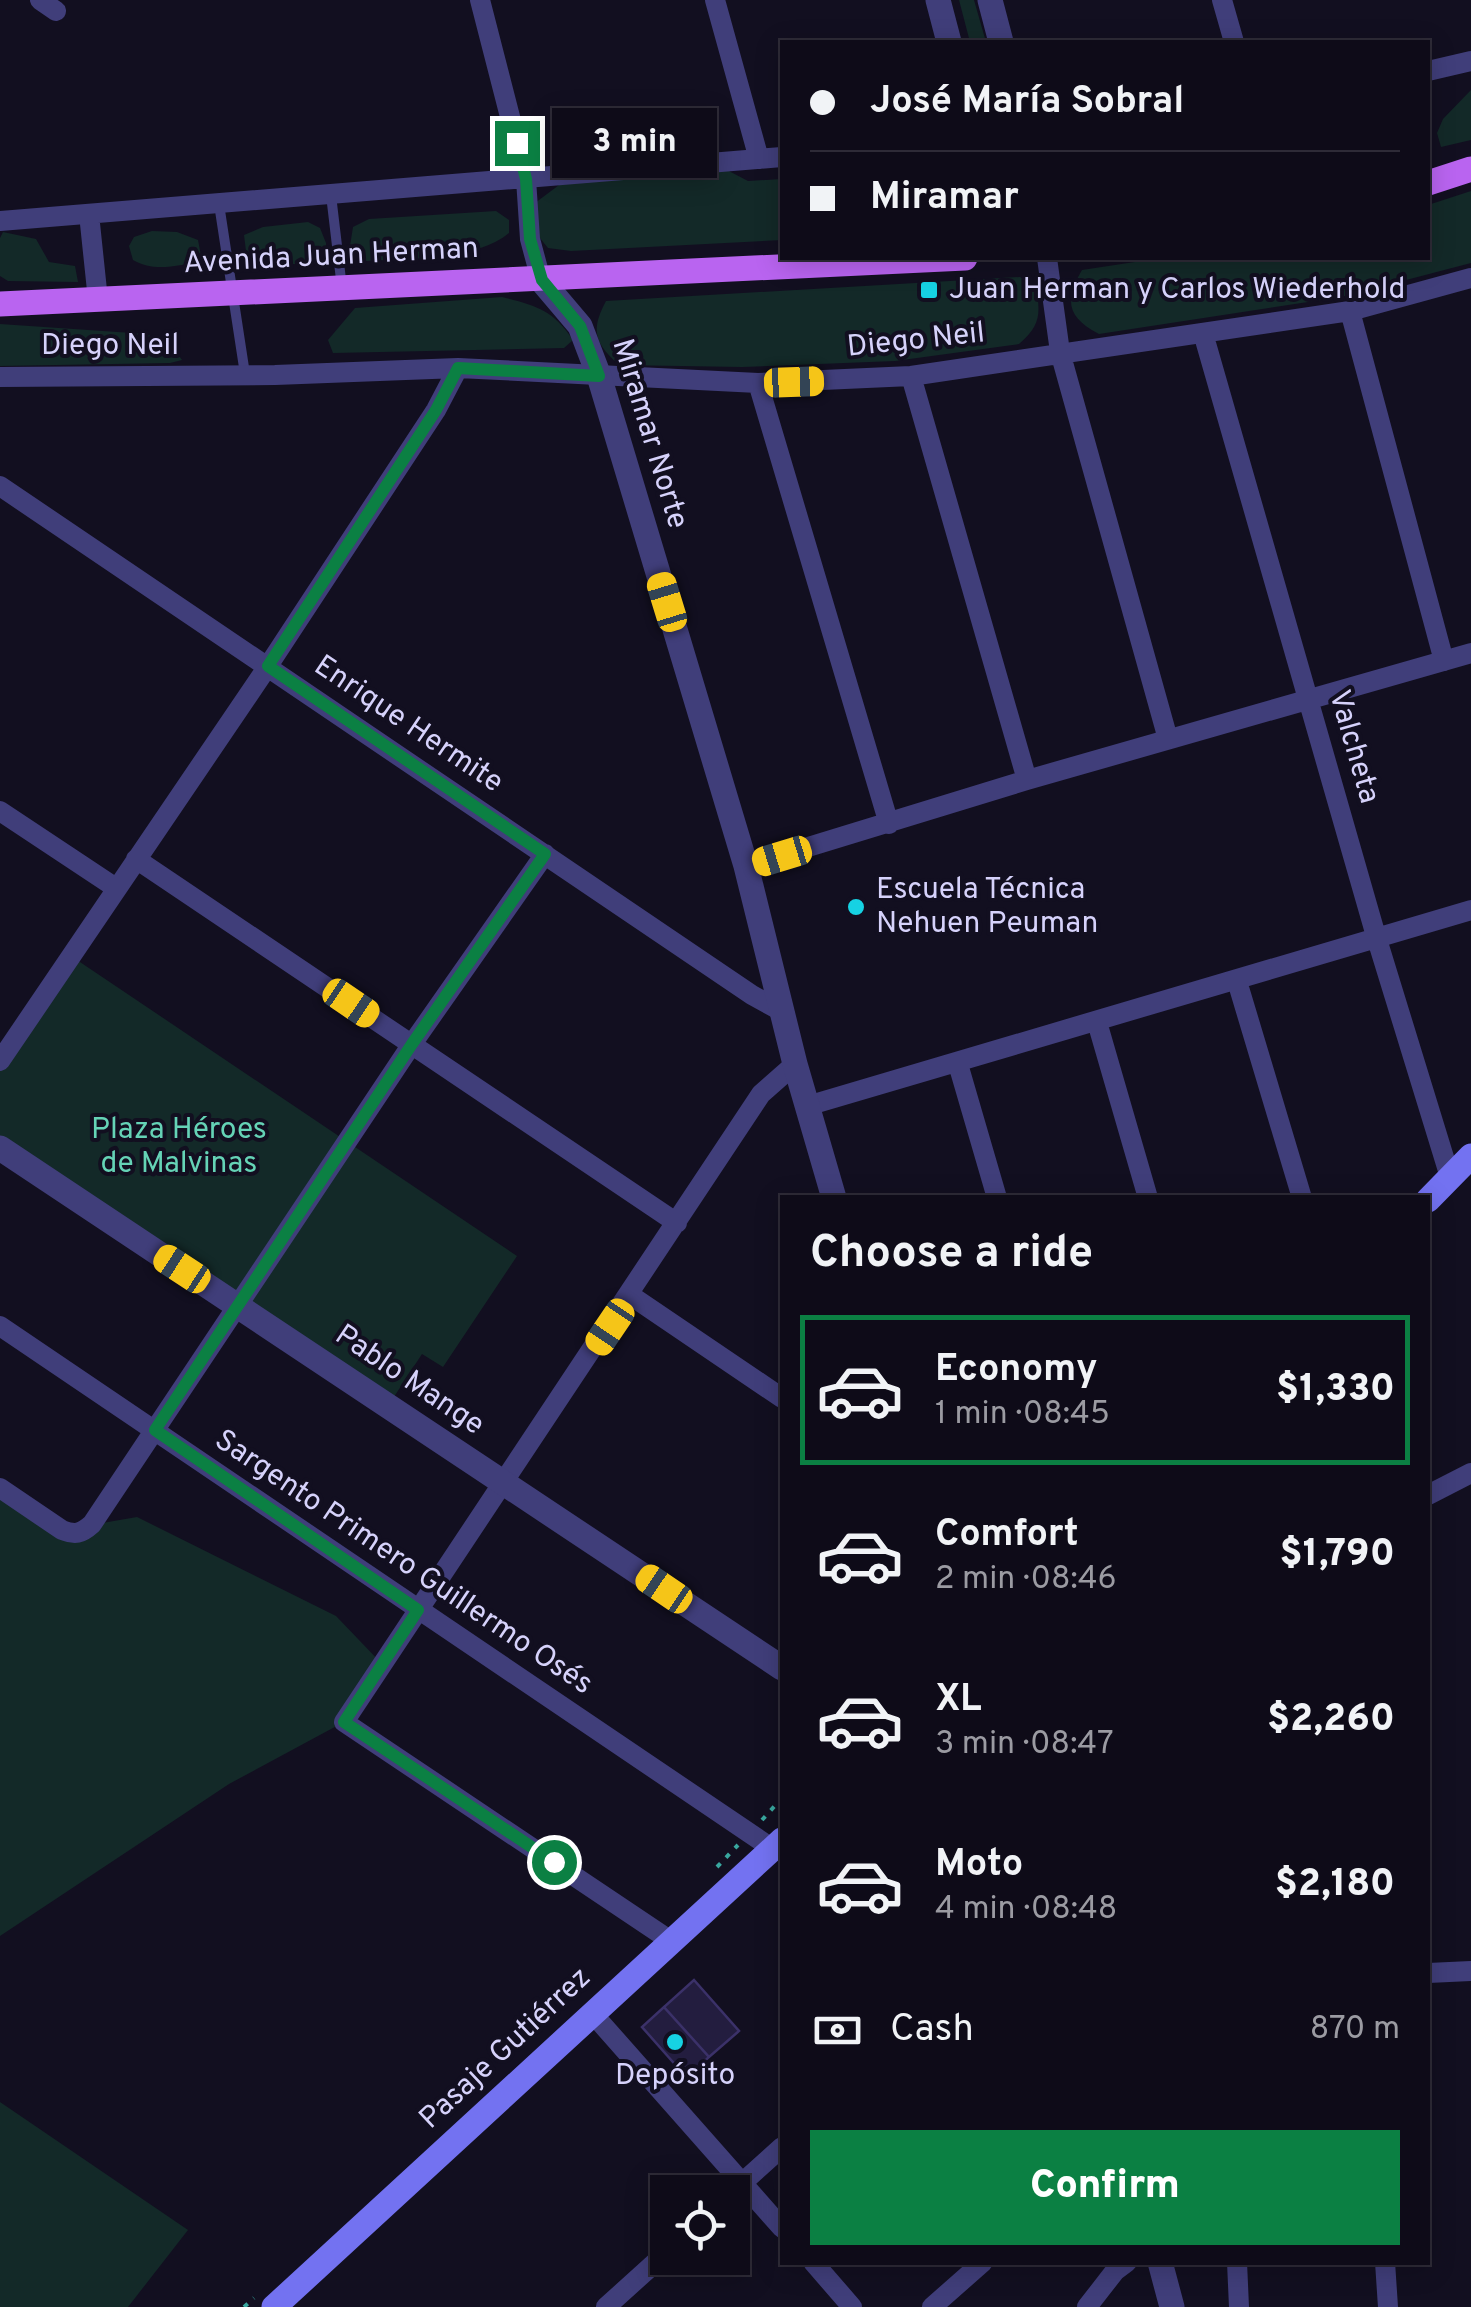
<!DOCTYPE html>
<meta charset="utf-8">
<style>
body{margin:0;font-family:Overpass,sans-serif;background:#171421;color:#f1f3f6;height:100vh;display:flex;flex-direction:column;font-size:38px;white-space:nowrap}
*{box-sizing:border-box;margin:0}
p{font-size:32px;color:#9b9ba2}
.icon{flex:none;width:55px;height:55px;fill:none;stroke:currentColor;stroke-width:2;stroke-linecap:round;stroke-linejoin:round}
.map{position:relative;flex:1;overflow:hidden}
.details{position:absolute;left:780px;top:1195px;width:650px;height:1070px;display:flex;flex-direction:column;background:#0e0b18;border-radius:0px;box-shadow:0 5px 25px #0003,0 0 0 2px #2e2b37}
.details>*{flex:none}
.banner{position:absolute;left:780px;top:40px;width:650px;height:220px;border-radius:0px;box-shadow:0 5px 25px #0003,0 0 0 2px #2e2b37;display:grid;align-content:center;height:220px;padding:0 30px;background:#0e0b18}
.controls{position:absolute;left:650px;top:2175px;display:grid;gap:20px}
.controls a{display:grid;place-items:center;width:100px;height:100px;border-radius:0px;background:#0e0b18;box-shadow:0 5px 25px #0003,0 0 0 2px #2e2b37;font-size:50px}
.end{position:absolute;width:45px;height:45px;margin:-22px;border:12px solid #0b8043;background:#fff;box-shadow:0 0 0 5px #fff}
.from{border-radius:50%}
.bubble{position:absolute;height:70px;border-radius:0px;background:#0e0b18;box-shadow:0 5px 25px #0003,0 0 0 2px #2e2b37;font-size:32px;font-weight:800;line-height:70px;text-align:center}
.car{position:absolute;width:30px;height:60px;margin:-30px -15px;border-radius:12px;box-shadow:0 0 8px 2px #0007;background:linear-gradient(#f5c518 24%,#345 0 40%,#f5c518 0 76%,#345 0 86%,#f5c518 0)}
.banner b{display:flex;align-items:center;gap:35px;height:95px;font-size:38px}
.banner b+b{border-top:2px solid #2e2b37}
.banner i{width:25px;height:25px;background:#f1f3f6}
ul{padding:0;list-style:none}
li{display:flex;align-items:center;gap:30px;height:150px;margin:0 20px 15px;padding:0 10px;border:5px solid transparent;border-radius:0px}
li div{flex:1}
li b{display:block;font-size:38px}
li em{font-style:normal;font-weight:800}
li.active{border-color:#0b8043}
li>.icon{width:90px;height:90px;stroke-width:1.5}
h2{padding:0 30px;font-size:45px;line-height:120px}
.pay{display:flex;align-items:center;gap:25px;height:110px;padding:0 30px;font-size:38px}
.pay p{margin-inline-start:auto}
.action{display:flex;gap:20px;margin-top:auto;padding:20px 30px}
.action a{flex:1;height:115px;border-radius:0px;background:#0b8043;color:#fff;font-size:40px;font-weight:800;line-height:115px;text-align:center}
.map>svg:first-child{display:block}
.green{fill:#132928}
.building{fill:#231d3f;stroke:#3b3169;stroke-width:2.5}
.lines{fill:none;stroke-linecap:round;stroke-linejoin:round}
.path{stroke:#39a79f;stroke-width:4;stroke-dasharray:5 8;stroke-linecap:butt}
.service{stroke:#403e7a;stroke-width:10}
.minor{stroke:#403e7a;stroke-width:20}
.tertiary{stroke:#403e7a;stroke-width:25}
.secondary{stroke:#7372f1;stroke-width:25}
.primary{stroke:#b964f0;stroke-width:25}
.route{stroke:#0b8043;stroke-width:12}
.poi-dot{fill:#16d2e3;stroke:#120f20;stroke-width:4}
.labels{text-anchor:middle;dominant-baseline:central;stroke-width:8;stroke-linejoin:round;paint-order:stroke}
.street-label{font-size:30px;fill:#d6d2fb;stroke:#120f20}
.poi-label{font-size:30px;fill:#d6d2fb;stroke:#120f20;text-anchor:start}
.park-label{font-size:30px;fill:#65d3b6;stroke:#120f20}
</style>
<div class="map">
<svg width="1471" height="2307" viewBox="0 0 1471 2307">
<rect width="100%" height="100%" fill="#120f20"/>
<path class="green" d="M959,0H974L986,42H970Z
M1471,90V140L1441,147L1437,133L1443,119Z
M725,169L748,181L782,179V240L571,251L548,248L535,232V203L563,182Z
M1471,191V263L1341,297L1099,334C1067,317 1064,301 1082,270L1161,258H1428V205Z
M496,211L509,220V233C476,261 407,258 365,261L352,258L350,246L353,227L369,219Z
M308,222L320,228L326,243V260C298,268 271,264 246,251L244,235L263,227Z
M152,231L177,232L198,240L202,261C179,265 155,273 133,260L129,246L134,237Z
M3,232L36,239L49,262L75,266L78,282L8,281L0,276V238Z
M1020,277L1036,285C1040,313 1042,324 1019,344L895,361L742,367L619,365C595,343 590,331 606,301Z
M502,297C536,306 552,309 573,340L564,348L333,353L328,340L355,308Z
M0,324L147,334L174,349L182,360L170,363L0,366Z
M71,956L517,1256L443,1367L422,1354L388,1406L0,1148V1061Z
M0,1488L62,1530L137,1517L336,1616L382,1664L344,1722L229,1784L0,1936Z
M0,2102L188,2230L128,2307H0Z"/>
<path class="building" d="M694,1980L739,2031L709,2057L664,2007Z
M664,2007L709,2057L687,2078L642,2027Z"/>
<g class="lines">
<path class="path" d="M762,1820L782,1798
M717,1867L738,1845
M244,2307L254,2298"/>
<path class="service" d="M331,195L342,288
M219,204L245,374"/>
<path class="minor" d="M40,0L56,11
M480,0L526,179L530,239L541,280
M715,0L759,159
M1222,0L1234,42
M1428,71L1471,61
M89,214L98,300
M0,221L782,157
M1047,258L1060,352L1168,739
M1350,311L1444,661
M1203,333L1376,936L1450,1177
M911,376L1027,780
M0,377L275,375L458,368L758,383L911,376L1350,311L1471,278
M758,383L889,824
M0,486L752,995L783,1012
M0,811L116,888
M136,859L677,1223
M746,866L1027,780L1471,653
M1237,981L1302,1198
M1097,1022L1148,1198
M0,1061L268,666L436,410L458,368
M958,1064L997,1198
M807,1106L1471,910
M630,1295L782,1398
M0,1326L773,1849
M0,1488L62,1530C75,1535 81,1534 92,1524L412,1044L545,854
M1428,1495L1471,1473
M671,1941L344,1722L761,1094L795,1064
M1428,1973L1471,1971
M593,2014L782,2228
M732,2192L782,2147
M813,2262L852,2307
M1237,2262L1239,2307
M1385,2262L1388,2307
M606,2307L668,2251
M932,2307L983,2262
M1087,2307L1115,2271L1127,2262"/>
<path class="tertiary" d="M938,0L949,42
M990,0L1001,42
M541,280L580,326L599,376L746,866L795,1064L834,1198
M0,1148L782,1668
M1160,2262L1172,2307"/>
<path class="secondary" d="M1428,1200L1471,1156
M274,2307L782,1840"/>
<path class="primary" d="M1428,183L1471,169
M0,304L965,258"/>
</g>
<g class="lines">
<path class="route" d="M517,143L526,179L530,239L542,280L580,326L599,376L458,368L436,410L268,666L545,854L412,1044L155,1430L418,1610L344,1722L554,1862"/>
</g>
<g class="poi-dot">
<rect x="919" y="280" width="20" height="20" rx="5"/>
<circle cx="856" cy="907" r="10"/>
<circle cx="675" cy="2042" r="10"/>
</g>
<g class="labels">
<g class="street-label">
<text transform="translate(331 257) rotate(-3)">Avenida Juan Herman</text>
<text transform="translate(916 341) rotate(-6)">Diego Neil</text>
<text x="110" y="346">Diego Neil</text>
<text transform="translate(649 434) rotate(73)">Miramar Norte</text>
<text transform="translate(408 725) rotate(34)">Enrique Hermite</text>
<text transform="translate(1353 747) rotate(74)">Valcheta</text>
<text transform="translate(409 1381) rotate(34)">Pablo Mange</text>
<text transform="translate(403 1563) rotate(34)">Sargento Primero Guillermo Osés</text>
<text transform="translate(506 2049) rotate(-43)">Pasaje Gutiérrez</text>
</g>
<g class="poi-label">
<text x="949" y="290">Juan Herman y Carlos Wiederhold</text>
<text x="876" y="890">Escuela Técnica<tspan x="876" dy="34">Nehuen Peuman</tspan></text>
<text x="675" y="2076" text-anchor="middle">Depósito</text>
</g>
<g class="park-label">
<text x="179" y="1130">Plaza Héroes<tspan x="179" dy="34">de Malvinas</tspan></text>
</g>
</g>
</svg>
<div class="controls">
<a><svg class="icon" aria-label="locate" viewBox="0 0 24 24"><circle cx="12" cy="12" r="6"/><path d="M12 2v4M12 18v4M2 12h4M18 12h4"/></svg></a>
</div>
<i class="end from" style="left:554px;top:1862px"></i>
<i class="end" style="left:517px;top:143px"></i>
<div class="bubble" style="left:552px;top:108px;width:165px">3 min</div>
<i class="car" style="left:794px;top:382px;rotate:88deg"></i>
<i class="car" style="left:667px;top:602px;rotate:343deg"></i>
<i class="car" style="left:782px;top:856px;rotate:253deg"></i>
<i class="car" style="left:351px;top:1003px;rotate:124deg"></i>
<i class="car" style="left:182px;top:1269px;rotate:303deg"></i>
<i class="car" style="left:610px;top:1327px;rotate:214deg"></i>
<i class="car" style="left:664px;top:1589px;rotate:304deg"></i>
<div class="banner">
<b><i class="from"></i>José María Sobral</b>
<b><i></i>Miramar</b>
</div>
<section class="details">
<h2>Choose a ride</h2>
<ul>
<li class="active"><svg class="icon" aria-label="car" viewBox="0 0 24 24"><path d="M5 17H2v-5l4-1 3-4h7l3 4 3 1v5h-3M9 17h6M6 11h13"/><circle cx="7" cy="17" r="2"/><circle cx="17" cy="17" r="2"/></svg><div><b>Economy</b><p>1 min · 08:45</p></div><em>$1,330</em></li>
<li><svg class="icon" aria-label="car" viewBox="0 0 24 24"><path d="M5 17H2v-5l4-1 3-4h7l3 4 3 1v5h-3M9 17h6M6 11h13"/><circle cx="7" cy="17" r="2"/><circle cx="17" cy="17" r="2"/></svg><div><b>Comfort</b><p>2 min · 08:46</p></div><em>$1,790</em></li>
<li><svg class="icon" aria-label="car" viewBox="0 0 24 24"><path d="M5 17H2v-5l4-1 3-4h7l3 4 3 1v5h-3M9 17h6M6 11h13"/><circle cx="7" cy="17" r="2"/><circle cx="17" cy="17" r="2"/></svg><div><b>XL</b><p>3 min · 08:47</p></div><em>$2,260</em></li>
<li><svg class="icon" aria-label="car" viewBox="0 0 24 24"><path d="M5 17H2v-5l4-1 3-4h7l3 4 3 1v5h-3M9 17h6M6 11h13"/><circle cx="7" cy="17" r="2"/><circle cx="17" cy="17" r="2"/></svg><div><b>Moto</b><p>4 min · 08:48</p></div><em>$2,180</em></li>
</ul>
<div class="pay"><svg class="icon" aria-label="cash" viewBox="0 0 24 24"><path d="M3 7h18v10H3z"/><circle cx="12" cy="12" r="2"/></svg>Cash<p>870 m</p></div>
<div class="action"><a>Confirm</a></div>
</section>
</div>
